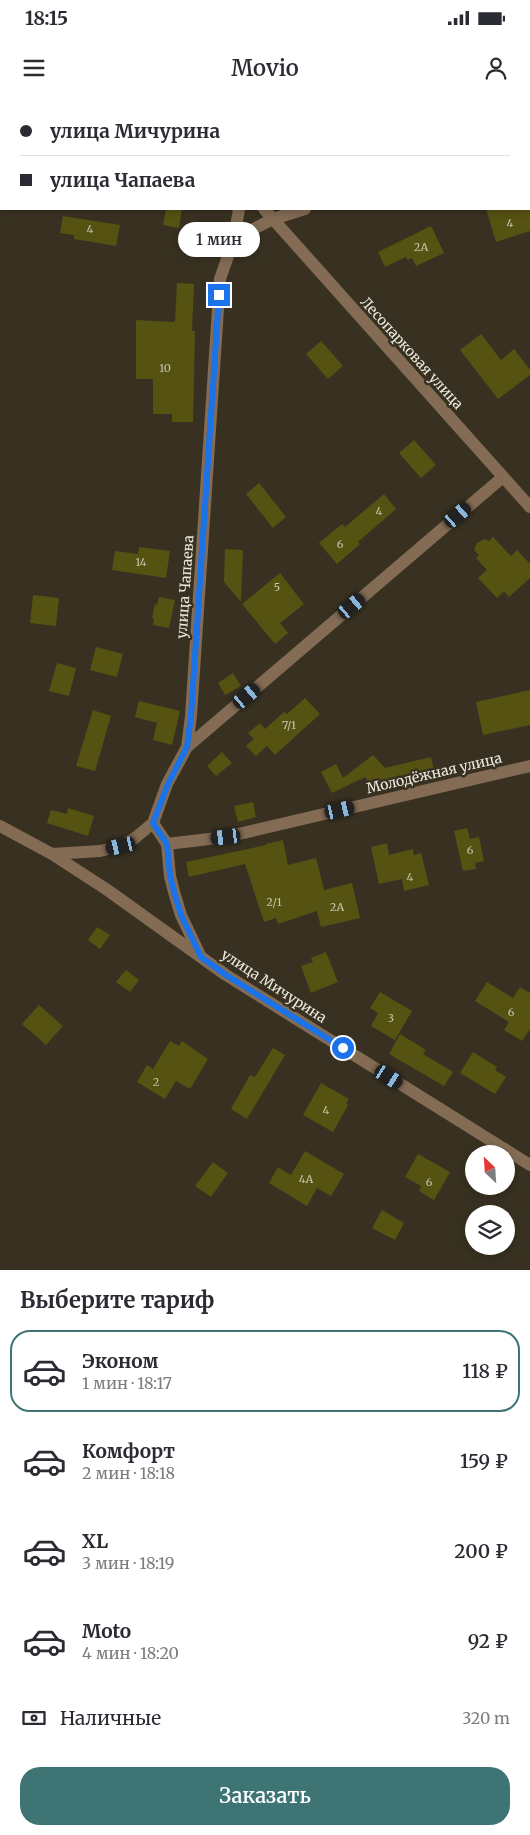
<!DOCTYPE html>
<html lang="ru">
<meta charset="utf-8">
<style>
body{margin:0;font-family:Merriweather,serif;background:#f2f2f3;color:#2b2b33;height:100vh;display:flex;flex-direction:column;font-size:19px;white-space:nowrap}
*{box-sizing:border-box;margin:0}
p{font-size:16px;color:#7c7c81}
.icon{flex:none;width:28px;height:28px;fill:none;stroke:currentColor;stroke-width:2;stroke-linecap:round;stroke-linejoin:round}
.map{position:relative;height:1170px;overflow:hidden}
.sheet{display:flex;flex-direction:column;background:#fff;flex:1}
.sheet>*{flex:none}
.guide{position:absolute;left:0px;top:0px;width:530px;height:110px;box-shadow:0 2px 8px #0003;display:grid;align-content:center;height:110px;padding:0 20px;background:#fff}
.needle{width:32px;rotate:335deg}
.tools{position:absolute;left:465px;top:1045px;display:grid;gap:10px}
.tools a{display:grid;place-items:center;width:50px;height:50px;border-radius:50%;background:#fff;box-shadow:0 2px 8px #0003;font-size:25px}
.end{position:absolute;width:22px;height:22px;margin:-11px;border:6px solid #1a73e8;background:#fff;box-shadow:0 0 0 2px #fff}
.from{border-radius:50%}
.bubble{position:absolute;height:35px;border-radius:18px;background:#fff;box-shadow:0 2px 8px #0003;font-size:16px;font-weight:600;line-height:35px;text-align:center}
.car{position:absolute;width:15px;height:30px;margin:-15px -8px;border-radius:6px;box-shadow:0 0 4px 1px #0007;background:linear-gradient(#222 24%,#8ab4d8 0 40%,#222 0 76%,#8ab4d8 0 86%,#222 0)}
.guide b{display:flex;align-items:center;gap:18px;height:48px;font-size:19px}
.guide b+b{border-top:1px solid #e1e1e2}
.guide i{width:12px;height:12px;background:#2b2b33}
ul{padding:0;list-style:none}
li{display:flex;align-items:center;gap:15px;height:82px;margin:0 10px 8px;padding:0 10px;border:2px solid transparent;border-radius:20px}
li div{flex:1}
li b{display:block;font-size:19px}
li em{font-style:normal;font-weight:600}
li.selected{border-color:#3e7474}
li>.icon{width:45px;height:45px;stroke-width:1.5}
h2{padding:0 20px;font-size:22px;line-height:60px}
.pay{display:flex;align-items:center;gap:12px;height:55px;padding:0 20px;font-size:19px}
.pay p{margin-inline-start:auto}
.cta{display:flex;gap:10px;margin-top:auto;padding:10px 20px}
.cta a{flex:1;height:58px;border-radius:20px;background:#3e7474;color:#fff;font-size:20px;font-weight:600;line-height:58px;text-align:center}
.status{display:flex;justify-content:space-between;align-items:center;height:35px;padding:0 25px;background:#fff;direction:ltr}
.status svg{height:14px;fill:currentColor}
header{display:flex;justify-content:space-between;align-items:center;height:65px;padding:0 20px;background:#fff;font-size:22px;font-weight:600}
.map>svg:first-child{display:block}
.building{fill:#565212}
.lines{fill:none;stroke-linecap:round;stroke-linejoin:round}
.minor{stroke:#836b54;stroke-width:12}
.route{stroke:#1a73e8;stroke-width:6}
.labels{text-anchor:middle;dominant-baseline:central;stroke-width:5;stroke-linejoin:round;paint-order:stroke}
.number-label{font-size:11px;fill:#c7c3ac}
.street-label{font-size:14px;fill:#ede9df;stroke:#383121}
</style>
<div class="status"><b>18:15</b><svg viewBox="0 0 49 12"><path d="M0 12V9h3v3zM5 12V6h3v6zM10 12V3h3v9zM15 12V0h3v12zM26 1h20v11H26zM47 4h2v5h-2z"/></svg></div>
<header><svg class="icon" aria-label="menu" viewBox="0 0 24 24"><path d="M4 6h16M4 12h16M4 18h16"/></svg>Movio<svg class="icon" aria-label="person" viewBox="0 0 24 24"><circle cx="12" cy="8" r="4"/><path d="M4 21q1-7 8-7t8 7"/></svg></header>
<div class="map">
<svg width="530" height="1170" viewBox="0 0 530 1170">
<rect width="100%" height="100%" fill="#383121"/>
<path class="building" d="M166,109H182L179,128L163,125Z
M486,109H530V131L496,142Z
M63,116L120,125L116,146L74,139V135L60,133Z
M431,126L444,153L416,166L412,158L407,160L406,157L385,167L378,152Z
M177,183L194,184L192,231H195L193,322H172V314H153V279H136V220L175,222Z
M481,234L501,260L514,249L530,270V275L498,299L460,250Z
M321,241L343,266L328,279L306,254Z
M414,340L436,365L421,378L399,353Z
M259,383L286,417L273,428L246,394Z
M384,394L396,409L358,442L360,444L337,464L319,443L342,424L345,427Z
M493,437L511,456L517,450L530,464V478L509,497L504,491L497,498L478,478L487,470L476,458L479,455L474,450L477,443L484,439L489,441Z
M139,447L170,451L166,478L112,470L115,451L138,454Z
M225,449L243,450L241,502L224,482Z
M280,473L304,504L280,523L288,533L275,544L242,504Z
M33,495L59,498L56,526L30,523Z
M159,497L175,500L169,528L153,525L154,518H152L155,504L157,505Z
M96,547L123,554L117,577L90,570Z
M57,563L76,568L69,596L49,591Z
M233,573L241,586L225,595L218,583Z
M530,590V625L483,635L476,602Z
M305,598L320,614L275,655L267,646L256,656L246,646L254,639L248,633L260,623L265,629L284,612L287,614Z
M139,601L180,611L172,645L153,640L157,623L135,617Z
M93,610L111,616L95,671L76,666Z
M222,652L232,663L216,676L207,666Z
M373,655L385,668L431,657L434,670L373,687L365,677L332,693L321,672L336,664L343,678Z
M253,702L256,717L238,722L234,706Z
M68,708L94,716L88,736L47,723L51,710L67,714Z
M467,728L470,739L479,737L484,761L475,763L476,769L463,771L454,731Z
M283,740L288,765L316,758L324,790L352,783L360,818L321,827L317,811L278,824L276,818L264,822L245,764L189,777L186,762L266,745V744Z
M387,743L389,755L413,749L414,755L421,753L429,785L404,791L402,779L379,784L371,747Z
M97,827L110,835L100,849L88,840Z
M326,852L338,882L311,893L301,866L313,862L311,858Z
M126,870L139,880L130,892L116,882Z
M487,882L513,898L520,887L530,893V929L522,941L504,930L509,922L475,901Z
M380,892L412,911L395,940L371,926L378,913L370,908Z
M39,905L63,926L46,945L22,924Z
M400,934L426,950L423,954L453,972L444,986L389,954Z
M170,941L179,946L182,941L208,959L190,989L176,981L165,999L137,982L147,965L153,969Z
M273,948L285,955L247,1019L231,1009L250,975L255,977Z
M473,952L497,967L495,970L506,977L495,994L460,973Z
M321,983L349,999L346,1004L348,1005L333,1032L303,1015Z
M305,1051L344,1074L331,1096L317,1088L307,1106L269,1083L278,1067L291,1075Z
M418,1054L450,1072L434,1100L419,1091L421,1086L405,1077Z
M213,1062L228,1073L211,1097L195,1086Z
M382,1110L404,1123L395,1140L372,1128Z"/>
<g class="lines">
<path class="minor" d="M183,0L184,1
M529,39L530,38
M264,109L530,407
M234,139L273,119L305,109
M187,647L503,377
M153,723L167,744L170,776L174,792L181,815L199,853
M0,726L52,754L106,789L226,875L530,1065
M167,744L226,737L530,666
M52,754L100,751L121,746L135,738L153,723L167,684L187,647L191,616L220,179L234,139L239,109"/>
</g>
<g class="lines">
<path class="route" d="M219,195L191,616L187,647L168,684L153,723L167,744L170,776L174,792L181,815L201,857L226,875L343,948"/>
</g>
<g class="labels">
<g class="number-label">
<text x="510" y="123">4</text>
<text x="90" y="129">4</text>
<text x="421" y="147">2А</text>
<text x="165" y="268">10</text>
<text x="379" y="411">4</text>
<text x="340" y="444">6</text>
<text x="141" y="462">14</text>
<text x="277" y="487">5</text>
<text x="289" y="625">7/1</text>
<text x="470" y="750">6</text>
<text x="410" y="777">4</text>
<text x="274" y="802">2/1</text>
<text x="337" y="807">2А</text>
<text x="511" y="912">6</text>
<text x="391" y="918">3</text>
<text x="156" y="982">2</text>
<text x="326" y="1010">4</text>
<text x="306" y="1079">4А</text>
<text x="429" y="1082">6</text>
</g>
<g class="street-label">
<text transform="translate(412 253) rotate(48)">Лесопарковая улица</text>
<text transform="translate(185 487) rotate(-86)">улица Чапаева</text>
<text transform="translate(434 673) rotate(-13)">Молодёжная улица</text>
<text transform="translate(274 886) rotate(33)">улица Мичурина</text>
</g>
</g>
</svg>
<div class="tools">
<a><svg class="needle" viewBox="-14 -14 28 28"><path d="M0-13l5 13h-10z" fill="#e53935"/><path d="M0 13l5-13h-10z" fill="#7c7c81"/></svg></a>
<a><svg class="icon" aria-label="layers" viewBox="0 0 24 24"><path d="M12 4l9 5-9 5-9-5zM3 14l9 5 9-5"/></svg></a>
</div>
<i class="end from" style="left:343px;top:948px"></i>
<i class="end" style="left:219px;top:195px"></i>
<div class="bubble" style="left:178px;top:122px;width:82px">1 мин</div>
<i class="car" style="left:458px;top:415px;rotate:49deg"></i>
<i class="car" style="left:352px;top:506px;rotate:50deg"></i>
<i class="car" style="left:247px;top:596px;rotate:50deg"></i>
<i class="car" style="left:340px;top:710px;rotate:77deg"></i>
<i class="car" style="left:226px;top:737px;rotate:263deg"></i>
<i class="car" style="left:121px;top:746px;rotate:257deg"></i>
<i class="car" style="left:389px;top:977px;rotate:122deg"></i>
<div class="guide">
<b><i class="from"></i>улица Мичурина</b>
<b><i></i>улица Чапаева</b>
</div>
</div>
<section class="sheet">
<h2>Выберите тариф</h2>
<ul>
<li class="selected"><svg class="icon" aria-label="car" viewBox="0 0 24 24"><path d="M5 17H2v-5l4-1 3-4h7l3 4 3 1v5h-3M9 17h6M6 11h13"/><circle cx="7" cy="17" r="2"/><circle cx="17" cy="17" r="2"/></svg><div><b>Эконом</b><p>1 мин · 18:17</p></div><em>118 ₽</em></li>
<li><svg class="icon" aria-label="car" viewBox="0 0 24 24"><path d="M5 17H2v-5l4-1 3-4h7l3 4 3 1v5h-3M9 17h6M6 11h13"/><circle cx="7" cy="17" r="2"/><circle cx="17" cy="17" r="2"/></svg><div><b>Комфорт</b><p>2 мин · 18:18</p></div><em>159 ₽</em></li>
<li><svg class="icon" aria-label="car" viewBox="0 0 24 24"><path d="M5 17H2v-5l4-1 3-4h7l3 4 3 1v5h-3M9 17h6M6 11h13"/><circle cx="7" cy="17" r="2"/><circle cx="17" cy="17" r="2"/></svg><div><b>XL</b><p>3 мин · 18:19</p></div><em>200 ₽</em></li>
<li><svg class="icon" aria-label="car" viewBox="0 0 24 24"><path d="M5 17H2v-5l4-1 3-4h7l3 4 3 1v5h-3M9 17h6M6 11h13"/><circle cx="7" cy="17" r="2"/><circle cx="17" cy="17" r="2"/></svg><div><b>Moto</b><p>4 мин · 18:20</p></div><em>92 ₽</em></li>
</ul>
<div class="pay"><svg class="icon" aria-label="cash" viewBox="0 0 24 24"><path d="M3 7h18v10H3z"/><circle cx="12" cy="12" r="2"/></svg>Наличные<p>320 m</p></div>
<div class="cta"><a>Заказать</a></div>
</section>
